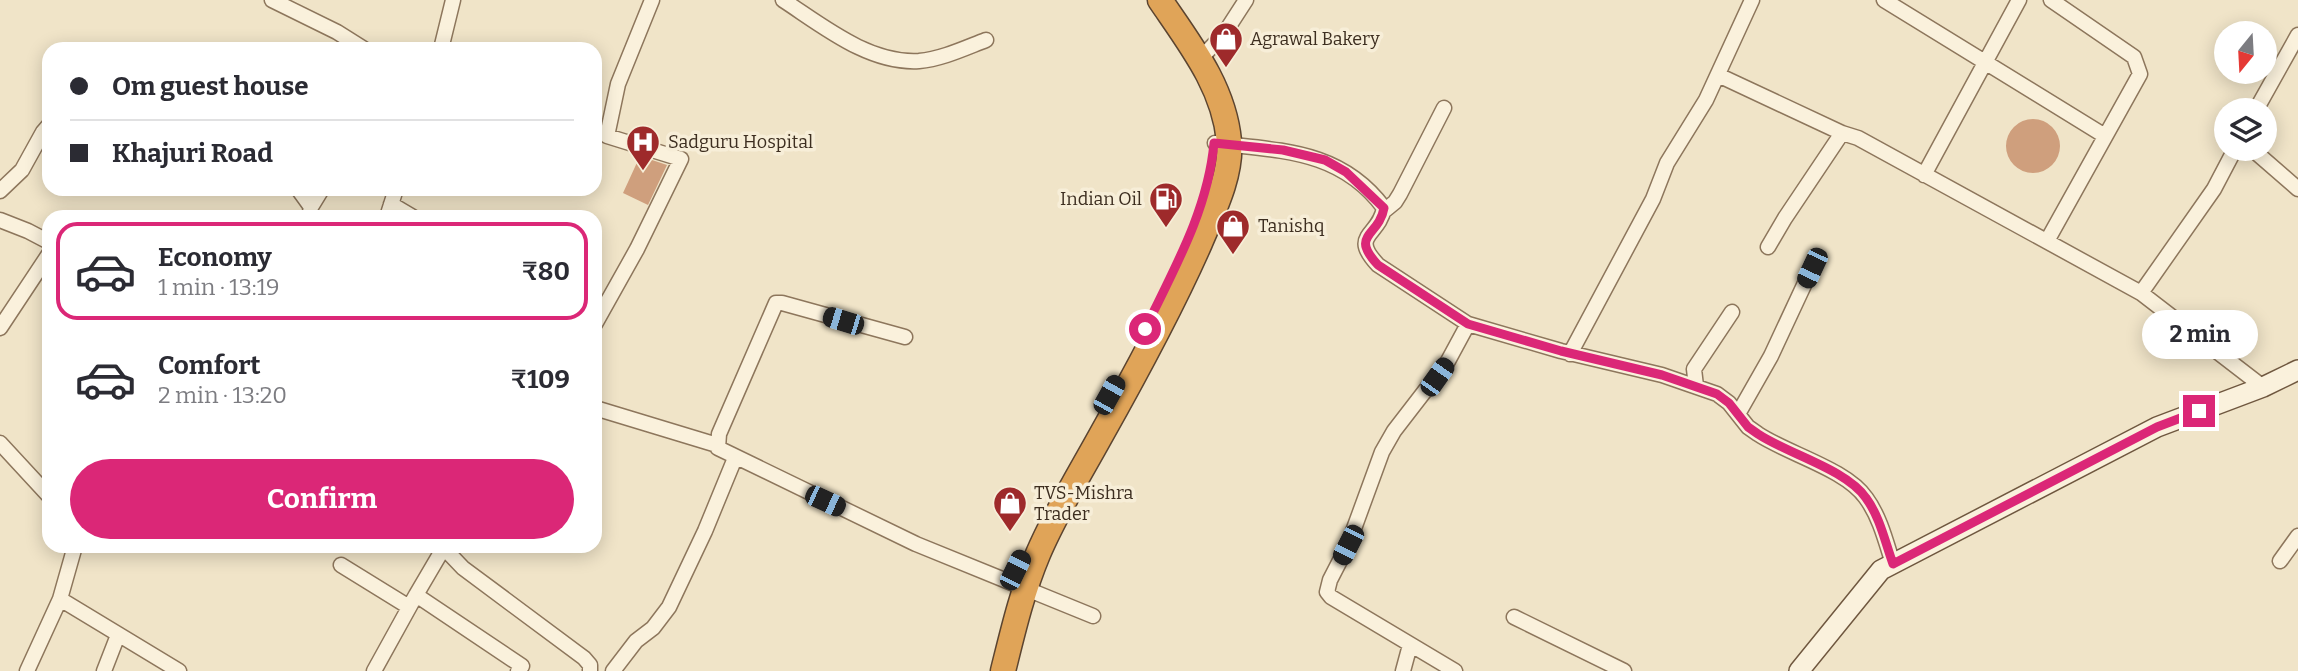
<!DOCTYPE html>
<meta charset="utf-8">
<style>
body{margin:0;font-family:Bitter,serif;background:#f2f2f3;color:#2b2b33;height:100vh;display:flex;flex-direction:column;font-size:26px;white-space:nowrap}
*{box-sizing:border-box;margin:0}
p{font-size:23px;color:#7c7c81}
.icon{flex:none;width:38px;height:38px;fill:none;stroke:currentColor;stroke-width:2;stroke-linecap:round;stroke-linejoin:round}
.map{position:relative;flex:1;overflow:hidden}
.panel{position:absolute;left:42px;top:210px;width:560px;height:343px;display:flex;flex-direction:column;background:#fff;border-radius:21px;box-shadow:0 4px 18px #0003}
.panel>*{flex:none}
.hud{position:absolute;left:42px;top:42px;width:560px;height:154px;border-radius:21px;box-shadow:0 4px 18px #0003;display:grid;align-content:center;height:154px;padding:0 28px;background:#fff}
.needle{width:46px;rotate:198deg}
.buttons{position:absolute;left:2214px;top:21px;display:grid;gap:14px}
.buttons a{display:grid;place-items:center;width:63px;height:63px;border-radius:50%;background:#fff;box-shadow:0 4px 18px #0003;font-size:35px}
.end{position:absolute;width:32px;height:32px;margin:-16px;border:9px solid #db2777;background:#fff;box-shadow:0 0 0 4px #fff}
.from{border-radius:50%}
.bubble{position:absolute;height:49px;border-radius:24px;background:#fff;box-shadow:0 4px 18px #0003;font-size:23px;font-weight:700;line-height:49px;text-align:center}
.car{position:absolute;width:21px;height:42px;margin:-21px -10px;border-radius:9px;box-shadow:0 0 5px 2px #0007;background:linear-gradient(#222 24%,#8ab4d8 0 40%,#222 0 76%,#8ab4d8 0 86%,#222 0)}
.hud b{display:flex;align-items:center;gap:24px;height:66px;font-size:26px}
.hud b+b{border-top:2px solid #e1e1e2}
.hud i{width:18px;height:18px;background:#2b2b33}
ul{padding:12px 0 0;list-style:none}
li{display:flex;align-items:center;gap:21px;height:98px;margin:0 14px 10px;padding:0 14px;border:4px solid transparent;border-radius:21px}
li div{flex:1}
li b{display:block;font-size:26px}
li em{font-style:normal;font-weight:700}
li.active{border-color:#db2777}
li>.icon{width:63px;height:63px;stroke-width:1.5}
.primary-button{display:flex;gap:14px;margin-top:auto;padding:14px 28px}
.primary-button a{flex:1;height:80px;border-radius:42px;background:#db2777;color:#fff;font-size:28px;font-weight:700;line-height:80px;text-align:center}
.map>svg:first-child{display:block}
.building{fill:#cf9f7d}
.lines{fill:none;stroke-linecap:round;stroke-linejoin:round}
.street-casing{stroke:#8d765c;stroke-width:17}
.secondary-casing{stroke:#6f573f;stroke-width:22}
.highway-casing{stroke:#5b4430;stroke-width:27}
.street{stroke:#faf1dc;stroke-width:14}
.secondary{stroke:#faf1dc;stroke-width:19}
.highway{stroke:#e0a458;stroke-width:24}
.route{stroke:#db2777;stroke-width:9}
.labels{text-anchor:middle;dominant-baseline:central;stroke-width:7;stroke-linejoin:round;paint-order:stroke}
.poi-label{font-size:18px;fill:#3d2e20;stroke:#f7eed8;text-anchor:start}
</style>
<div class="map">
<svg width="2298" height="671" viewBox="0 0 2298 671">
<rect width="100%" height="100%" fill="#f0e4c8"/>
<path class="building" d="M2006 146a27 27 0 1 1 54 0a27 27 0 1 1-54 0Z
M640,156L667,165L648,205L623,193Z"/>
<g class="lines">
<g class="street-casing">
<path id="street" d="M272,0L337,32L364,49
M783,0C823,26 869,64 919,61C942,59 965,48 986,40
M1884,0L2105,136
M441,49L453,0
M1200,59L1224,34L1246,0
M1718,75L1842,133
M2256,110L2298,35
M1215,143C1280,151 1340,149 1384,208C1379,237 1349,234 1378,265L1468,324L1561,351L1662,375L1717,394L1729,403L1748,427L1758,434C1788,454 1846,469 1866,498C1880,517 1886,542 1893,564
M2252,149L2298,189
M1924,175L2019,0
M298,189L311,207L309,217
M0,191L22,170L43,132L49,125
M391,204L413,217
M311,207L322,189
M1384,211L1395,202L1400,194L1444,108
M387,217L396,189
M0,220L28,231L49,242
M2047,241L2140,74L2134,57L2051,0
M1768,247L1785,218L1842,133L1858,138L2141,293L2263,387
M2141,293L2214,189L2235,149
M595,324L637,249L681,159L607,136L618,84L652,0
M0,328L49,254
M905,337L782,303H776L719,434L718,448L916,544L1093,616
M1570,354L1653,199L1667,163L1706,100L1752,0
M1696,386L1694,369L1732,312
M595,408L717,445
M1738,414L1771,356L1812,268
M0,443L49,496
M442,546L463,568L584,658L590,665V671
M2280,561L2298,536
M341,565L409,607
M416,595L443,549
M60,599L179,671
M1514,617L1624,671
M27,671L60,599L75,546
M104,671L118,635
M374,671L416,595L522,666L518,671
M613,671L636,641L653,628L669,607L705,531L735,458
M1403,671L1410,645
M1455,671L1331,597L1327,592L1330,580L1348,545L1382,452L1394,431L1448,361L1468,324"/>
</g>
<g class="secondary-casing">
<path id="secondary" d="M1799,671L1881,570L2157,427L2263,387L2298,370"/>
</g>
<g class="highway-casing">
<path id="highway" d="M1003,671C1013,631 1022,592 1038,554C1055,514 1079,475 1100,437C1136,373 1171,309 1200,243C1213,212 1232,175 1229,141C1224,87 1190,44 1160,0"/>
</g>
<use href="#street" class="street"/>
<use href="#secondary" class="secondary"/>
<use href="#highway" class="highway"/>
</g>
<g class="lines">
<path class="route" d="M1145,329C1174,269 1208,210 1214,143L1283,150L1325,160L1346,172L1384,208C1379,237 1349,234 1378,265L1468,324L1561,351L1662,375L1717,394L1729,403L1748,427L1758,434C1788,454 1846,469 1866,498C1880,517 1885,542 1893,564L2157,427L2199,411"/>
</g>
<defs>
<g id="shop-pin" transform="scale(1.75)"><path d="M0 17L-7.5 6A9.5 9.5 0 1 1 7.5 6Z" fill="#9e2a2b" stroke="#f7eed8"/><path d="M-5-2.5h2.3a2.7 3.5 0 0 1 5.4 0H5L5.5 6h-11ZM-1.5-2.5h3a1.5 2.3 0 0 0-3 0Z" fill="#fff"/></g>
<g id="hospital-pin" transform="scale(1.75)"><path d="M0 17L-7.5 6A9.5 9.5 0 1 1 7.5 6Z" fill="#9e2a2b" stroke="#f7eed8"/><path d="M-5-5h3v3.5h4V-5h3V5h-3V1.5h-4V5h-3Z" fill="#fff"/></g>
<g id="fuel-pin" transform="scale(1.75)"><path d="M0 17L-7.5 6A9.5 9.5 0 1 1 7.5 6Z" fill="#9e2a2b" stroke="#f7eed8"/><path d="M-5.5-6h7V0h2V4h1.3V-2.5L3-4.5l.8-.8L6-3V5H2.5V1h-1V6h-7ZM-4.2-4.7v3.2H.2V-4.7Z" fill="#fff"/></g>
</defs>
<g fill-rule="evenodd">
<use href="#shop-pin" x="1226" y="39"/>
<use href="#hospital-pin" x="643" y="142"/>
<use href="#fuel-pin" x="1166" y="199"/>
<use href="#shop-pin" x="1233" y="226"/>
<use href="#shop-pin" x="1010" y="503"/>
</g>
<g class="labels">
<g class="poi-label">
<text x="1250" y="39">Agrawal Bakery</text>
<text x="668" y="142">Sadguru Hospital</text>
<text x="1142" y="199" text-anchor="end">Indian Oil</text>
<text x="1258" y="226">Tanishq</text>
<text x="1034" y="493">TVS-Mishra<tspan x="1034" dy="21">Trader</tspan></text>
</g>
</g>
</svg>
<div class="buttons">
<a><svg class="needle" viewBox="-14 -14 28 28"><path d="M0-13l5 13h-10z" fill="#e53935"/><path d="M0 13l5-13h-10z" fill="#7c7c81"/></svg></a>
<a><svg class="icon" aria-label="layers" viewBox="0 0 24 24"><path d="M12 4l9 5-9 5-9-5zM3 14l9 5 9-5"/></svg></a>
</div>
<i class="end from" style="left:1145px;top:329px"></i>
<i class="end" style="left:2199px;top:411px"></i>
<div class="bubble" style="left:2142px;top:310px;width:116px">2 min</div>
<i class="car" style="left:1812px;top:268px;rotate:205deg"></i>
<i class="car" style="left:843px;top:321px;rotate:287deg"></i>
<i class="car" style="left:1437px;top:377px;rotate:35deg"></i>
<i class="car" style="left:1109px;top:395px;rotate:29deg"></i>
<i class="car" style="left:825px;top:501px;rotate:115deg"></i>
<i class="car" style="left:1348px;top:545px;rotate:207deg"></i>
<i class="car" style="left:1015px;top:570px;rotate:26deg"></i>
<div class="hud">
<b><i class="from"></i>Om guest house</b>
<b><i></i>Khajuri Road</b>
</div>
<section class="panel">
<ul>
<li class="active"><svg class="icon" aria-label="car" viewBox="0 0 24 24"><path d="M5 17H2v-5l4-1 3-4h7l3 4 3 1v5h-3M9 17h6M6 11h13"/><circle cx="7" cy="17" r="2"/><circle cx="17" cy="17" r="2"/></svg><div><b>Economy</b><p>1 min · 13:19</p></div><em>₹80</em></li>
<li><svg class="icon" aria-label="car" viewBox="0 0 24 24"><path d="M5 17H2v-5l4-1 3-4h7l3 4 3 1v5h-3M9 17h6M6 11h13"/><circle cx="7" cy="17" r="2"/><circle cx="17" cy="17" r="2"/></svg><div><b>Comfort</b><p>2 min · 13:20</p></div><em>₹109</em></li>
</ul>
<div class="primary-button"><a>Confirm</a></div>
</section>
</div>
